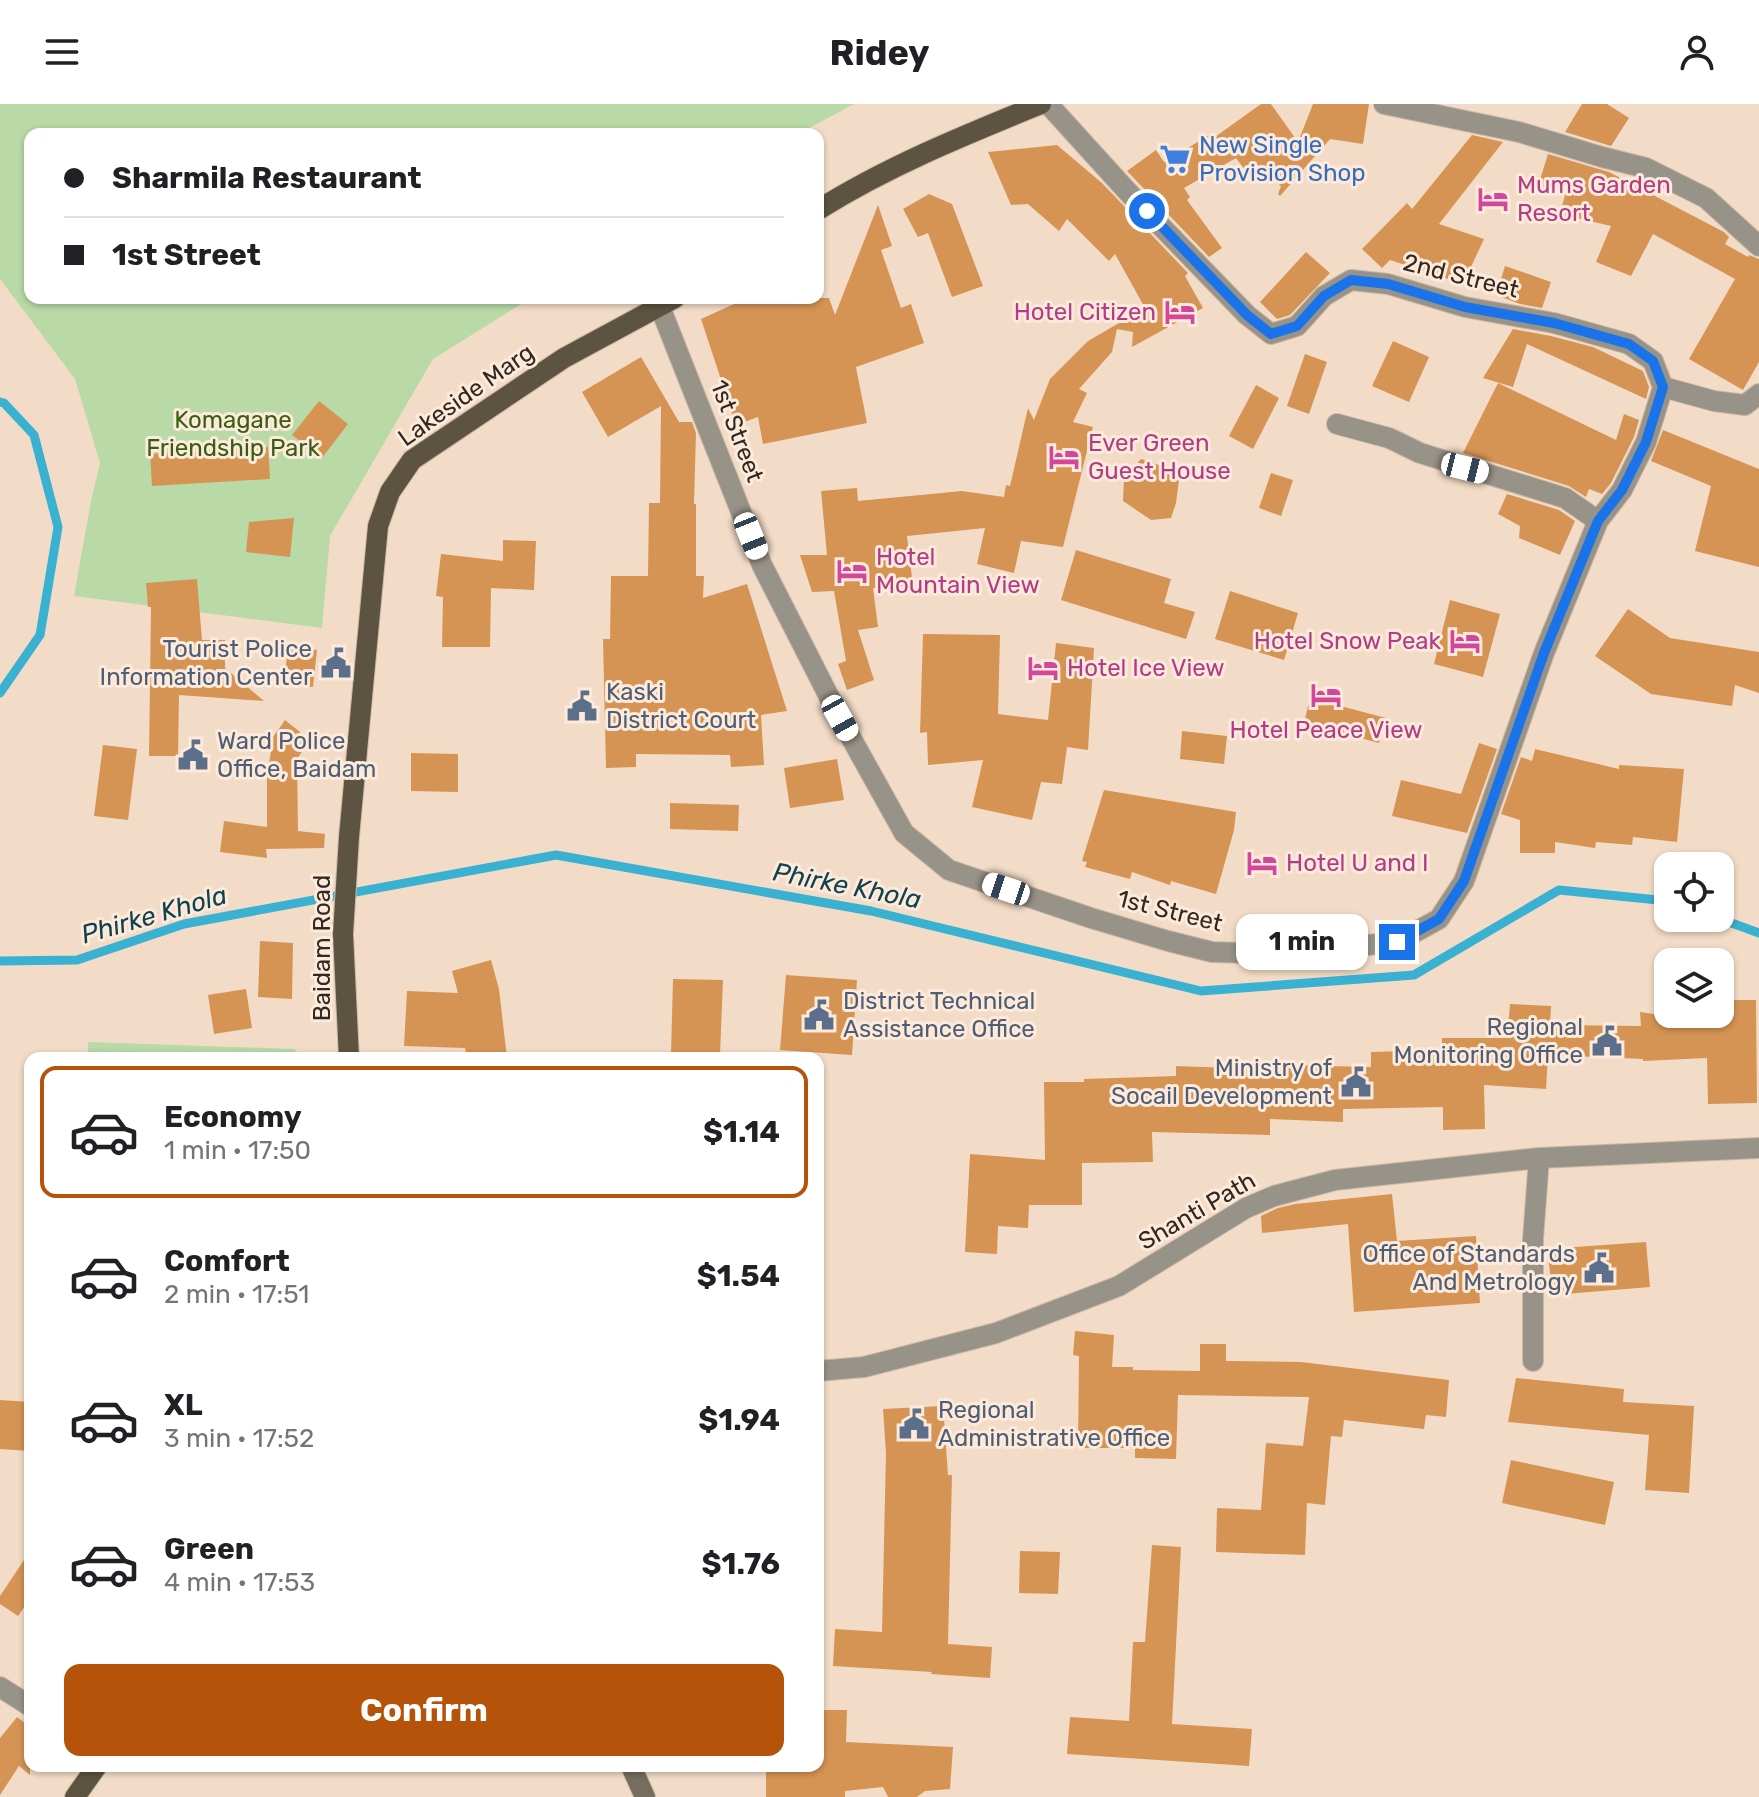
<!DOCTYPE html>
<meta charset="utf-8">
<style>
body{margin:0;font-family:Rubik,sans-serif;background:#f6f6f6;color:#202124;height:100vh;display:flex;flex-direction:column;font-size:30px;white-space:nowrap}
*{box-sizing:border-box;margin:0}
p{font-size:26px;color:#757577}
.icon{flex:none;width:44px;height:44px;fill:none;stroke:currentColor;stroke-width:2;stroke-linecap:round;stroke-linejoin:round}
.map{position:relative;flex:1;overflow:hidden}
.sheet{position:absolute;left:24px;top:948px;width:800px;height:720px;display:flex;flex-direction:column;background:#fff;border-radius:16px;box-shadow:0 2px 6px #0004}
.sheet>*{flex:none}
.banner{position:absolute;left:24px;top:24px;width:800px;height:176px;border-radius:16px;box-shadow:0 2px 6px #0004;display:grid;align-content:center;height:176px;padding:0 40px;background:#fff}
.buttons{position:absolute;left:1654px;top:748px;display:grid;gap:16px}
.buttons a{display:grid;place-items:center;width:80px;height:80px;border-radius:16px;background:#fff;box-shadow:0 2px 6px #0004;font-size:40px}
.end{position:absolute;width:36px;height:36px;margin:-18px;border:10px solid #1a73e8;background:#fff;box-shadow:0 0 0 4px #fff}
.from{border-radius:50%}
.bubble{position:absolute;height:56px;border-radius:16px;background:#fff;box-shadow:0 2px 6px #0004;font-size:26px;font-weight:700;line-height:56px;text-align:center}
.car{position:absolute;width:24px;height:48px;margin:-24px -12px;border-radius:10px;box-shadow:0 0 6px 2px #0007;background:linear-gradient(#fff 24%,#345 0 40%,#fff 0 76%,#345 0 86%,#fff 0)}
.banner b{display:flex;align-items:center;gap:28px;height:76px;font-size:30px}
.banner b+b{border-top:2px solid #e0e0e0}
.banner i{width:20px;height:20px;background:#202124}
ul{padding:14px 0 0;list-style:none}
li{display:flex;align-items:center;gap:24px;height:132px;margin:0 16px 12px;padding:0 24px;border:4px solid transparent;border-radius:16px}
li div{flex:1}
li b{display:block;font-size:30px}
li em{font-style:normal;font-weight:700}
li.current{border-color:#b45309}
li>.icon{width:72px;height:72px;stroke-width:1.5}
.action{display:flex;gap:16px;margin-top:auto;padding:16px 40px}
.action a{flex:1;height:92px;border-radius:16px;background:#b45309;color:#fff;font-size:32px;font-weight:700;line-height:92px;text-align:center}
header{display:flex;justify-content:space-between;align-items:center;height:104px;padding:0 40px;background:#fff;font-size:36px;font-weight:700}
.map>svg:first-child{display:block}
.green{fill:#b9daa6}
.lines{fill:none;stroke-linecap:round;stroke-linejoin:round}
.stream{stroke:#3ab1d1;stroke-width:9}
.building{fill:#d59454}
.street-casing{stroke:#ccb8a6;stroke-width:22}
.secondary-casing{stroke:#ccb8a6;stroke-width:22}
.primary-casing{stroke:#ccb8a6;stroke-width:22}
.street{stroke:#989388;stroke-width:20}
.secondary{stroke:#756e5e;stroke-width:20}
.primary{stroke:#5c5340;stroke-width:20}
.route{stroke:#1a73e8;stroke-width:10}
.labels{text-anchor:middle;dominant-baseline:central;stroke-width:6;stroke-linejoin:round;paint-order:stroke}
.shop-label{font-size:24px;fill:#366cbe;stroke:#fdeada;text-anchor:start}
.hotel-label{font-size:24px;fill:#b23c85;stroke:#fdeada;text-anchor:start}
.street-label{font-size:24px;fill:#312921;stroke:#fdeada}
.park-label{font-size:24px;fill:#365f13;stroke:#fdeada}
.service-label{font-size:24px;fill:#4e5e75;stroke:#fdeada;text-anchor:end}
.water-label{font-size:26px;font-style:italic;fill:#0f4350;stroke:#fdeada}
</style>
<header><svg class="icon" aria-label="menu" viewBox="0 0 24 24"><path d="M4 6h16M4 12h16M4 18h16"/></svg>Ridey<svg class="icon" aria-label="person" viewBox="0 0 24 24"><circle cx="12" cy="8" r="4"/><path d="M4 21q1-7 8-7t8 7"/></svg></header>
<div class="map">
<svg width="1759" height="1693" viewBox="0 0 1759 1693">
<rect width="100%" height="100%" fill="#f3dcc7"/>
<path class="green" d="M0,0H854L798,30H30V194H531L433,255L330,432L322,524L74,492L91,397L100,359L75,275L0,175Z
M88,938L295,945L297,954H88Z"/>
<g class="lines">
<path class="stream" d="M0,298L4,299L34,331L58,423L40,531L0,589
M1718,814L1759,829
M0,857L77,856L184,820L556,751L871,807L1201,887L1414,871L1559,786L1668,797"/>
</g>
<path class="building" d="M1261,0H1271L1298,38L1313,0H1369L1363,40L1330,35L1280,92L1278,90L1281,82L1255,59L1245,66L1236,54L1184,84L1190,93L1187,96L1222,144L1209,153L1127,67L1156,46L1164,58L1213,29L1215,33Z
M1582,0H1607L1629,14L1611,42L1565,28Z
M1472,31L1503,38L1439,120L1484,135L1463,180L1390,156L1382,164L1362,145L1407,99L1412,105Z
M1057,41L1102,79L1188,169L1185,172L1203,204L1132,243L1133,228L1117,225L1112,248L1079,285L1087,289L1073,318L1093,323L1063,443L1021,437L1014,469L977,460L985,424L907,432L913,482L873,484L878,523L858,526L874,576L847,586L838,560L846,557L834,487L812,488L800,451H827L821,387L857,384L858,397L962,387L1004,393L1006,381L1010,382L1028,304L1034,316L1050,275L1088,237L1145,204L1115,150L1109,157L1067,115L1059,127L1028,100L1011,101L988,48Z
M1548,50L1609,68L1724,128L1729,133L1725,140L1748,153L1749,151L1759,155V258L1743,286L1689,255L1735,175L1653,130L1631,172L1596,158L1611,122L1560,110L1565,91L1538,82Z
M929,90L952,100L983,182L952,193L928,129L918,133L903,105Z
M878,101L892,142L881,146L901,204L911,200L924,239L856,263L867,319L763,340L758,313L736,321L701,215L734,200L731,194H829L835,211Z
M1306,148L1330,169L1290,211L1277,215L1260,198Z
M1505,162L1551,178L1542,204L1520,200L1496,191Z
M1513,225L1551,232L1593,243L1643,267L1649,283L1646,295L1527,240L1513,283L1483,274Z
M1393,237L1429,253L1409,298L1372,282Z
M1305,250L1327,258L1309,310L1287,302Z
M641,253L679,318H692L696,329L694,400H696V472H704L703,494L747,480L787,607L761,611L764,661L731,663L730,651L636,650V663L606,664L603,535H610L611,472H648L649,399H660L661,302L608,333L582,288Z
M1498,279L1616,336L1624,310L1639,316L1634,333L1611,379L1602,390L1589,385L1586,393L1569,382L1463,349Z
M1256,281L1279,294L1253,345L1229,332Z
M319,297L348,320L322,354L292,331Z
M1663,326L1759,365V463L1695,447L1711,382L1651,357Z
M268,343L270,375L152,382L150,350Z
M1141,355L1180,368L1176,399L1171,414L1151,416L1123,397L1124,374Z
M1271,369L1293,376L1281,412L1259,404Z
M1507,390L1559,406L1575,417L1560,451L1519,434L1520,422L1498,410Z
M294,414L290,453L246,448L249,418Z
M503,436L536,437L534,486L491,484L490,543H442L443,493L436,492L441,450L503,457Z
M1076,446L1171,475L1164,499L1195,508L1186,535L1061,496Z
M197,475L202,536H225V564L264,597L179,591L178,652H149L151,503H148L146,479Z
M1230,487L1298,509L1284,556L1215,535Z
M1450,496L1500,510L1483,573L1434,560Z
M1628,505L1670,534L1759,548V589L1735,581L1732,602L1651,590L1595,552Z
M923,530L1000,531L998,610L1048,616L1056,539L1094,544L1088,646L1067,643L1062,680L1041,678L1032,716L972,703L983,656L928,661L927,628L920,629Z
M288,542L317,546L313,583L284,580Z
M1310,594L1386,614L1379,639L1304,619Z
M285,616L300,628L304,638V645L297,655L298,727L325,730L324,744L266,745L267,754L220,748L224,717L267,723V660H269L273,633Z
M1182,627L1227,632L1224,660L1180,655Z
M1479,639L1497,645L1467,729L1392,712L1401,676L1461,690Z
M103,641L137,645L128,716L94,712Z
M1535,645L1619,665V661L1684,665L1677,738L1633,733L1632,741L1596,738L1595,744L1555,738V749H1520V716L1501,710L1521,653L1532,657Z
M411,649L458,650V688L411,687Z
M837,655L844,696L790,704L784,664Z
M1104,686L1236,708L1234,726L1216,790L1171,777L1170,781L1132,768L1130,775L1085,763L1087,758L1082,757Z
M670,699L739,701L738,727L670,725Z
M260,837L293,839L292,895L258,893Z
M491,856L499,885L507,954H467L465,944L404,942L407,887L458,889L452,867Z
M786,871L857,876L852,951L780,946Z
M673,875L723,876L720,951L671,950Z
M246,885L252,924L214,930L208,891Z
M1720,896H1756L1757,999L1708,1000L1707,954L1643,957V955L1548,951L1546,985L1484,981L1485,1025L1443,1026V1003L1343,1005V1018L1270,1015V1031L1152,1028L1153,1058L1082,1059V1101H1029L1028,1124L998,1122L997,1150L965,1148L970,1050L1045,1056L1044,978H1084V975L1176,972V962L1282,966L1283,961L1371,963V948L1442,946V934H1507L1510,900L1551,902L1550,921L1641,922L1640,908L1695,916L1696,910H1720Z
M1392,1090L1397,1137L1476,1132L1480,1199L1354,1208L1348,1120L1262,1129L1261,1112L1278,1104L1295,1100Z
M1646,1138L1650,1183L1553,1191L1547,1145Z
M1075,1227L1114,1231L1112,1263H1133V1266L1200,1267V1240H1226V1257L1301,1258L1449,1276L1446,1313L1426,1311L1424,1325L1344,1316L1342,1333L1331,1332L1325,1401L1307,1399L1305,1451L1216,1448L1217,1404L1261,1406L1266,1339L1303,1342L1309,1293L1178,1291L1176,1355L1135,1354V1344H1078L1079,1252L1073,1251Z
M1516,1274L1624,1285L1623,1298L1694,1302L1689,1389L1645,1386L1649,1331L1508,1318Z
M0,1296L30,1298V1347L0,1345Z
M943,1302L948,1371H952L948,1540L992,1543L990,1574L931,1570L932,1568L833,1562L835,1525L882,1528L886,1349L883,1305Z
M1511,1356L1614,1378L1605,1421L1502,1399Z
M1152,1441L1181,1443L1172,1620L1252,1625L1249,1662L1067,1650L1070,1613L1129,1617L1133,1538H1145Z
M30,1447V1495L18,1512L0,1500V1492Z
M1020,1447L1060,1448L1058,1490L1019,1489Z
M818,1606H847L846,1638L953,1643L950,1685L925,1687L917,1693H888L883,1683L845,1687V1693H766V1662H818Z
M17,1613L30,1623V1671L19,1662L0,1691V1634Z"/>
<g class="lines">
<g class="street-casing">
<path id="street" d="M1048,0L1127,87L1247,211L1271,230L1297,222L1324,192L1351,176L1388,180L1465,203L1554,219L1629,240L1653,257L1663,283
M1384,0L1519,28L1602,53L1646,64L1706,94L1759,142
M660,203L762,461L840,614L904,729L949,766L1091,814L1168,837L1212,848L1280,850L1397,838L1439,815L1464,777L1544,549L1598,417L1622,386L1646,338L1663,283
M1663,283L1714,297L1745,301L1759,290
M1337,320L1389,334L1420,349L1565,394L1598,417
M1533,1257V1135L1539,1054
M818,1267L864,1263L996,1229L1119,1182L1246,1104L1274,1092L1335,1076L1539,1054L1759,1044
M0,1583L30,1602"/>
</g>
<g class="secondary-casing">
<path id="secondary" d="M631,1662L645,1693"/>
</g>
<g class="primary-casing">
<path id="primary" d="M818,106C888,62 965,31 1041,0
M349,954L343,830L349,733L378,422L390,388L412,356L564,254L675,194
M75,1693L97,1662"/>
</g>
<use href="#street" class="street"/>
<use href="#secondary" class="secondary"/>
<use href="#primary" class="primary"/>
</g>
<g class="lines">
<path class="route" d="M1147,107L1247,211L1271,230L1297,222L1324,192L1351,176L1388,180L1465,203L1554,219L1629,240L1653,257L1663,283L1646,338L1622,386L1598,417L1544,549L1464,777L1439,815L1397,838"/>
</g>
<defs>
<g id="supermarket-bare" transform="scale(2.4)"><path d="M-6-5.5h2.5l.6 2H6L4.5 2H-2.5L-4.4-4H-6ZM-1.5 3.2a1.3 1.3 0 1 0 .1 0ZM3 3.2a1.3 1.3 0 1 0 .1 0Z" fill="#3f7fe0" stroke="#fdeada" stroke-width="2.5" paint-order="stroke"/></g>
<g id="hotel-bare" transform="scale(2.4)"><path d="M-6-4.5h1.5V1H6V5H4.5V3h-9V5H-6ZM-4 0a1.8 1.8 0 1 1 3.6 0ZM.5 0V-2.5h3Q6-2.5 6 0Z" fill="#d1479c" stroke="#fdeada" stroke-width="2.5" paint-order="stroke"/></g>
<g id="civic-bare" transform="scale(2.4)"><path d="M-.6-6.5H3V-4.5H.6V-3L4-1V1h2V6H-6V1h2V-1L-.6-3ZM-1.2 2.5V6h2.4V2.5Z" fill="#5c6f8a" stroke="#fdeada" stroke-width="2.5" paint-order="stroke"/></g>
</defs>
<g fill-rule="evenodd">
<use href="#supermarket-bare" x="1175" y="55"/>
<use href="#hotel-bare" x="1493" y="95"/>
<use href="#hotel-bare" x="1180" y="208"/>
<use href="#hotel-bare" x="1064" y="353"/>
<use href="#hotel-bare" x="852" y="467"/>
<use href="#hotel-bare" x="1465" y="537"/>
<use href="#civic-bare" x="336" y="559"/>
<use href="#hotel-bare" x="1043" y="564"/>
<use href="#hotel-bare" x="1326" y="591"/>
<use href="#civic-bare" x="582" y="602"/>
<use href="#civic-bare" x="193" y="651"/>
<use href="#hotel-bare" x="1262" y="759"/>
<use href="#civic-bare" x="819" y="911"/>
<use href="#civic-bare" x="1607" y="937"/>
<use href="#civic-bare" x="1356" y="978"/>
<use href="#civic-bare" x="1599" y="1164"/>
<use href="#civic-bare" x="914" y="1320"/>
</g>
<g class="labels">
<g class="shop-label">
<text x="1199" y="41">New Single<tspan x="1199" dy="28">Provision Shop</tspan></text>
</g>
<g class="hotel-label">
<text x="1517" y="81">Mums Garden<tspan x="1517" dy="28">Resort</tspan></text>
<text x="1156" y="208" text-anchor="end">Hotel Citizen</text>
<text x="1088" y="339">Ever Green<tspan x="1088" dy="28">Guest House</tspan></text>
<text x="876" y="453">Hotel<tspan x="876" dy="28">Mountain View</tspan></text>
<text x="1441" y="537" text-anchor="end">Hotel Snow Peak</text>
<text x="1067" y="564">Hotel Ice View</text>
<text x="1326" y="626" text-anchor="middle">Hotel Peace View</text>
<text x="1286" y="759">Hotel U and I</text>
</g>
<g class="street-label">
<text transform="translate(1461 172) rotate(14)">2nd Street</text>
<text transform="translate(466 291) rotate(-35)">Lakeside Marg</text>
<text transform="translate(737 327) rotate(69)">1st Street</text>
<text transform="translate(1170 807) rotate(14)">1st Street</text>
<text transform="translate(322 844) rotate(-90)">Baidam Road</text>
<text transform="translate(1197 1107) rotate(-30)">Shanti Path</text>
</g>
<g class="park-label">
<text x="233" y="316">Komagane<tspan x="233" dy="28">Friendship Park</tspan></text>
</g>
<g class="service-label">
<text x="312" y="545">Tourist Police<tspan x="312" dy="28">Information Center</tspan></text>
<text x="606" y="588" text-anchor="start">Kaski<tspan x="606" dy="28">District Court</tspan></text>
<text x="217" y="637" text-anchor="start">Ward Police<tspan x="217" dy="28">Office, Baidam</tspan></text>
<text x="843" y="897" text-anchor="start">District Technical<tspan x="843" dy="28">Assistance Office</tspan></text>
<text x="1583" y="923">Regional<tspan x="1583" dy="28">Monitoring Office</tspan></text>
<text x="1332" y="964">Ministry of<tspan x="1332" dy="28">Socail Development</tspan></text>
<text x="1575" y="1150">Office of Standards<tspan x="1575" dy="28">And Metrology</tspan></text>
<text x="938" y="1306" text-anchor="start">Regional<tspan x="938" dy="28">Administrative Office</tspan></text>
</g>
<g class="water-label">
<text transform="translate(847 782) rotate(11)">Phirke Khola</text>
<text transform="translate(154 811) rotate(-16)">Phirke Khola</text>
</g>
</g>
</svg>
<div class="buttons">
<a><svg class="icon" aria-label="locate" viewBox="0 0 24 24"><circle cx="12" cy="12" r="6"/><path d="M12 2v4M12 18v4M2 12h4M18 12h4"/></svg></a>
<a><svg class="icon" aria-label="layers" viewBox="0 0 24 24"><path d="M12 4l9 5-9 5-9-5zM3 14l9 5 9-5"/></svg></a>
</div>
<i class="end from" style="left:1147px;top:107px"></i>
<i class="end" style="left:1397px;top:838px"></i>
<div class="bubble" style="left:1236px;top:810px;width:132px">1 min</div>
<i class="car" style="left:1465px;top:364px;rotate:104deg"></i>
<i class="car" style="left:751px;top:432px;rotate:158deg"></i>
<i class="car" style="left:840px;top:614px;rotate:151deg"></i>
<i class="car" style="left:1006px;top:785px;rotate:288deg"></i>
<div class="banner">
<b><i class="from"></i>Sharmila Restaurant</b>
<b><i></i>1st Street</b>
</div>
<section class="sheet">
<ul>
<li class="current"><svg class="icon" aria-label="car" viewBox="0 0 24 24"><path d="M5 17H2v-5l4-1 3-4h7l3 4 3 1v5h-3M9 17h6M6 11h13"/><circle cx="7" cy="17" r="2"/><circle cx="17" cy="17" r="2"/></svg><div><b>Economy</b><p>1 min · 17:50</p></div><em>$1.14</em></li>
<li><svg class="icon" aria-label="car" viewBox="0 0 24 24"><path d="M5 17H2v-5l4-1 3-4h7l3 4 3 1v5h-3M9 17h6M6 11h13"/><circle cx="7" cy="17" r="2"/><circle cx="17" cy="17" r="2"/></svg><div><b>Comfort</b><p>2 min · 17:51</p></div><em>$1.54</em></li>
<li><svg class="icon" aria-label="car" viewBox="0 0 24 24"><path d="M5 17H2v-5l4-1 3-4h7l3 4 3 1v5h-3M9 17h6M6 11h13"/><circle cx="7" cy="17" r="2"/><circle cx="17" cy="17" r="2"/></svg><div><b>XL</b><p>3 min · 17:52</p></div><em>$1.94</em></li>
<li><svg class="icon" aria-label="car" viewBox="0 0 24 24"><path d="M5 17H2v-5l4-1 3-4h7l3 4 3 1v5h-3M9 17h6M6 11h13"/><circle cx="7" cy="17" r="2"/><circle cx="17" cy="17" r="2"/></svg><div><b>Green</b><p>4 min · 17:53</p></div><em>$1.76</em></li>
</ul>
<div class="action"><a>Confirm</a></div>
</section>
</div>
